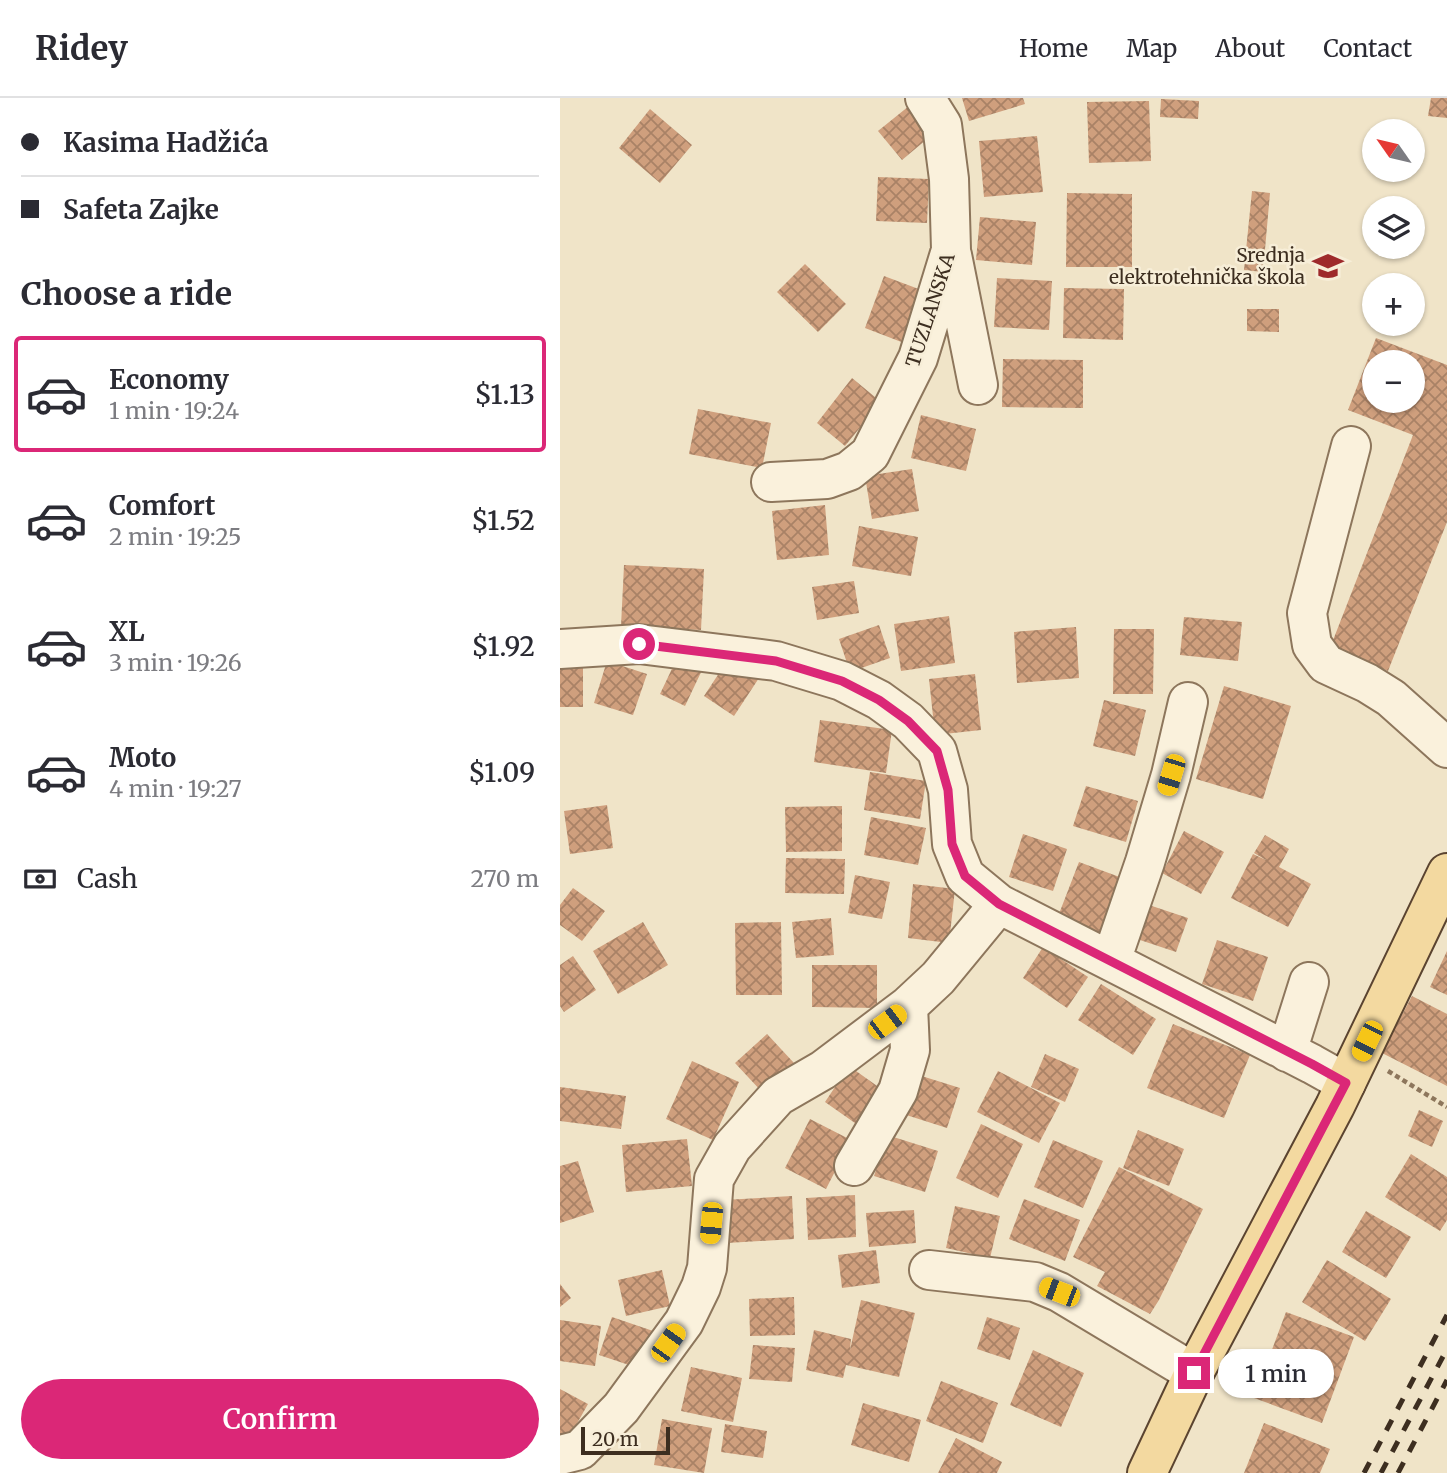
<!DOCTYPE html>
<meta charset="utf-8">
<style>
body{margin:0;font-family:Merriweather,serif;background:#f2f2f3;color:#2b2b33;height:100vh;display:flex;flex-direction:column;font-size:26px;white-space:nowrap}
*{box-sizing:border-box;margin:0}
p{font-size:23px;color:#7c7c81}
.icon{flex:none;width:38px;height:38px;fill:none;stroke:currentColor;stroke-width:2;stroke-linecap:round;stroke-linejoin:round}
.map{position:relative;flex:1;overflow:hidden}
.panel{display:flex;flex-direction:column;background:#fff;width:560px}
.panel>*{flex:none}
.banner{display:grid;align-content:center;height:154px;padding:0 21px;background:#fff}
.needle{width:46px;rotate:304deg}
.controls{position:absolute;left:802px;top:21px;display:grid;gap:14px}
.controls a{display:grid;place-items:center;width:63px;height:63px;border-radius:50%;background:#fff;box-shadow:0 2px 5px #0004;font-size:35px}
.scale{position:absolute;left:21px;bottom:18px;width:89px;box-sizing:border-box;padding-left:7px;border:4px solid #3d2e20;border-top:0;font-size:19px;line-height:24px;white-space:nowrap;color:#3d2e20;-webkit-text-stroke:5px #f7eed8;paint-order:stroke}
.end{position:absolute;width:32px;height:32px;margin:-16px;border:9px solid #db2777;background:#fff;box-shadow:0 0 0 4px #fff}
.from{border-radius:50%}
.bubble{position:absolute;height:49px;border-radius:24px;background:#fff;box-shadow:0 2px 5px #0004;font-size:23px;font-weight:600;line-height:49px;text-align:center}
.car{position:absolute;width:21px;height:42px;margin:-21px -10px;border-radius:9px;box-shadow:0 0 5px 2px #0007;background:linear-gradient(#f5c518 24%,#345 0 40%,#f5c518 0 76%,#345 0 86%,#f5c518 0)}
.banner b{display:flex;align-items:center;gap:24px;height:66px;font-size:26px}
.banner b+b{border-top:2px solid #e1e1e2}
.banner i{width:18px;height:18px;background:#2b2b33}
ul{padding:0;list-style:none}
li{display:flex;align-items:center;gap:21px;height:116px;margin:0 14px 10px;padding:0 7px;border:4px solid transparent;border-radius:7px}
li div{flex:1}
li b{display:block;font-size:26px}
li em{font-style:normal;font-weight:600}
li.on{border-color:#db2777}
li>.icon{width:63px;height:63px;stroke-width:1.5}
h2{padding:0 21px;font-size:32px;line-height:84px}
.pay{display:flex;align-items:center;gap:18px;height:77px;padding:0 21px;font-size:26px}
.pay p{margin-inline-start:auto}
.button{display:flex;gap:14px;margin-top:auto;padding:14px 21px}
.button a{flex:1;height:80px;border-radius:42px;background:#db2777;color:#fff;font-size:28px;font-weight:600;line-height:80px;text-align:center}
header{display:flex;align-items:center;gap:42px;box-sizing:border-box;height:98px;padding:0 35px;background:#fff;border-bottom:2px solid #e1e1e2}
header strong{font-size:33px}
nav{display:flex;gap:38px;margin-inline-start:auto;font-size:24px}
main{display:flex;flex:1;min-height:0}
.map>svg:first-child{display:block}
.building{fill:url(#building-cross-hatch);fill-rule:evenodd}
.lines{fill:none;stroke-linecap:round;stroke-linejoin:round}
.minor-casing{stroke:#8d765c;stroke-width:42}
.major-casing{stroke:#5b4430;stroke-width:42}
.path{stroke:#8d765c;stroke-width:4.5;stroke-dasharray:5 3.5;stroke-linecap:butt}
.minor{stroke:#faf1dc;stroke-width:38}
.major{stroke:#f3d9a0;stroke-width:38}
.rail{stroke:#3d2e20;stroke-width:5;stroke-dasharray:12 12;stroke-linecap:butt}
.route{stroke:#db2777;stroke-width:9}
.labels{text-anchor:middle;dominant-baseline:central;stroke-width:5;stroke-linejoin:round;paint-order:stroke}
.poi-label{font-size:19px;fill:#3d2e20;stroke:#f7eed8;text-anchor:end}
.street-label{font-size:19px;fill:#3d2e20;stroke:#f7eed8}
</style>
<header>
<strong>Ridey</strong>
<nav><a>Home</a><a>Map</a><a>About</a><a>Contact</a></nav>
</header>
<main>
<section class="panel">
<div class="banner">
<b><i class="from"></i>Kasima Hadžića</b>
<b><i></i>Safeta Zajke</b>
</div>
<h2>Choose a ride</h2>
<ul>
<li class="on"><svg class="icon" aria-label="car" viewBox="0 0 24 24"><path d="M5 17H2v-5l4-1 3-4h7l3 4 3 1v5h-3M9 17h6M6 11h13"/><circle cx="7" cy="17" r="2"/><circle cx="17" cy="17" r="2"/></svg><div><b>Economy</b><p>1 min · 19:24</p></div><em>$1.13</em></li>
<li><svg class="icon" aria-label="car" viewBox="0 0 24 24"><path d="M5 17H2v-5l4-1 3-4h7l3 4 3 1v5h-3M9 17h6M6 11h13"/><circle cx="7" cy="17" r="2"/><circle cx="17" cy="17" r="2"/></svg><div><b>Comfort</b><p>2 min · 19:25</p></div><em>$1.52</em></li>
<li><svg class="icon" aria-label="car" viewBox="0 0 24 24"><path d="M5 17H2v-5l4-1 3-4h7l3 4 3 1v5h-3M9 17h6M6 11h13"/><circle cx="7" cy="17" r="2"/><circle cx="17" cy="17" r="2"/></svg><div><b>XL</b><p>3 min · 19:26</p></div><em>$1.92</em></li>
<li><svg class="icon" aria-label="car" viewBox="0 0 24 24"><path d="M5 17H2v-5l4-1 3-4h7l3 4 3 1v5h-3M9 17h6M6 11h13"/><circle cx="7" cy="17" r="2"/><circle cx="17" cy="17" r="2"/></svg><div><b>Moto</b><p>4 min · 19:27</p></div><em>$1.09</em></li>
</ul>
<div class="pay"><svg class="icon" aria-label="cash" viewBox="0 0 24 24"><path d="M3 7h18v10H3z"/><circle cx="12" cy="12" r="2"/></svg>Cash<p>270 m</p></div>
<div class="button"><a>Confirm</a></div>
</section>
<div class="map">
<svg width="887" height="1375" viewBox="0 0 887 1375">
<defs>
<pattern id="building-cross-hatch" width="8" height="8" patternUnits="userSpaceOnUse" patternTransform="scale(1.75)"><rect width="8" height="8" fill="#cf9f7d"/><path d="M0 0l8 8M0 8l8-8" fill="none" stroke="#a98266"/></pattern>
</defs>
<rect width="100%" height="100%" fill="#f0e4c8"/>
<path class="building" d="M402,0H463L465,6L409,23Z
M871,0H887V20L868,18Z
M601,1L639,3L638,21L600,19Z
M589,3L591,63L529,65L527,4Z
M349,8L373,36L342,62L318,33Z
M90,11L132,47L100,85L59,50Z
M477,38L483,94L424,99L419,43Z
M318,79L369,81L367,125L316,123Z
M692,93L710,95L703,174L684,172Z
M507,95L572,96V169H506Z
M420,119L476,124L472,167L416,162Z
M245,166L286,206L258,234L217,194Z
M324,178L364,193L344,245L305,230Z
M437,180L492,183L489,232L434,229Z
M504,190L564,191L563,242L503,240Z
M687,211H719V234L687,233Z
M816,240L887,267V424L828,573L770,550L853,337L788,312ZM814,264H852V303H814Z
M443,261L523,262V310L442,309Z
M292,280L321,304L285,348L257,325Z
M138,311L211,325L202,370L129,356Z
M361,317L416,331L406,373L351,360Z
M352,371L359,413L312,421L305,378Z
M265,407L269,457L217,462L212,413Z
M299,428L358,439L351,478L292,468Z
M64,467L144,471L141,532L61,528Z
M294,483L299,515L257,522L252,489Z
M389,518L395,565L341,573L334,526Z
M624,519L682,524L678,563L620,557Z
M319,527L330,560L290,574L279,541Z
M516,529L519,580L457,585L454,534Z
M554,531H594L593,596H553Z
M119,556L144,568L125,608L100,596Z
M169,560L199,580L174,618L144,598Z
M47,563L87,576L73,617L34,605Z
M0,569H23V609H0Z
M415,576L421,632L375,637L369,581Z
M664,588L731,608L703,701L636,681Z
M544,602L586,612L575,658L533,648Z
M260,622L332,632L326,675L254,664Z
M310,674L366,683L360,721L304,712Z
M526,688L578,703L566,744L513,728Z
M47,707L53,750L10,756L4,713Z
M282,708V753L226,754L225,709Z
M311,719L366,730L358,767L304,757Z
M624,733L664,754L641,796L602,775Z
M463,736L507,751L493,793L449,779Z
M705,737L729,751L719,769L751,786L728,829L671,800L693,756L706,762L694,755Z
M226,760L285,761L284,796L225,795Z
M519,764L565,781L543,838L497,821Z
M295,777L330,784L322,821L288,815Z
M353,786L395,791L389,845L348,840Z
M13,790L45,813L22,843L0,827V807Z
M586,806L628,820L616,854L574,840Z
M271,820L274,857L236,860L232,824Z
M83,824L108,867L58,896L33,853Z
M221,824L222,897H176L175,825Z
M657,842L708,859L693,903L642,886Z
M483,849L528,879L507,910L463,880Z
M887,853V897L870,889Z
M13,858L36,892L4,914L0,908V867Z
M252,867H317V910L252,909Z
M541,886L596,921L573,957L518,922Z
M852,898L887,916V988L822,955Z
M613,926L690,957L664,1020L587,990Z
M207,936L234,965L202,994L175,965Z
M485,956L519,971L505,1004L471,989Z
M132,963L179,984L153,1042L106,1021Z
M289,968L327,995L302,1030L265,1004Z
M438,973L500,1005L479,1045L417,1014Z
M352,975L400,990L387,1030L340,1015Z
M0,989L66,998L61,1031L0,1023Z
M859,1012L883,1023L872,1049L848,1038Z
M250,1021L291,1042L266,1091L225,1070Z
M421,1026L463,1046L438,1100L396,1080Z
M578,1032L624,1051L609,1088L563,1070Z
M327,1037L378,1053L365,1094L314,1078Z
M127,1041L132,1088L66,1094L62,1047Z
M493,1042L543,1063L523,1110L474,1089Z
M851,1056L887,1079V1122L880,1133L825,1099Z
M18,1063L34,1114L0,1125V1068Z
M559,1069L643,1111L599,1202L590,1216L537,1188L545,1174L513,1159Z
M295,1097L296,1139L248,1142L246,1100Z
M232,1098L234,1141L167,1145L164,1102Z
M464,1101L520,1122L505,1163L449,1141Z
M395,1108L440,1118L430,1160L386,1150Z
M354,1112L356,1145L309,1149L306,1115Z
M806,1113L851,1139L826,1180L782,1154Z
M316,1152L320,1185L282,1190L278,1157Z
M767,1162L831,1201L805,1243L742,1204Z
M102,1172L110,1208L66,1218L58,1182Z
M0,1186L11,1200L0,1209Z
M234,1199L235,1237L190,1238L189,1201Z
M301,1202L355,1215L339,1279L286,1267L283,1280L246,1272L254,1232L291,1241L290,1252Z
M726,1214L794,1239L762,1325L694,1300Z
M52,1219L96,1234L84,1272L39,1257Z
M427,1219L460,1230L450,1262L417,1251Z
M0,1222L41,1228L35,1268L0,1263Z
M193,1247L235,1250L232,1284L189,1281Z
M473,1252L524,1275L501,1329L450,1307Z
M131,1269L182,1280L173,1324L121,1313Z
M381,1283L438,1305L423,1345L366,1323Z
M0,1291L28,1306L6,1345L0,1342Z
M303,1305L361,1322L349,1364L291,1347Z
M102,1321L152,1330L144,1375L94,1367Z
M704,1325L770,1351L760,1375H684Z
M165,1326L207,1333L203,1360L161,1354Z
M396,1340L442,1364L437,1375H378Z"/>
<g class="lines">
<g class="minor-casing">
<path id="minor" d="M392,157L418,287
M791,348L747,515L752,547L766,566L807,585L831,600L887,650
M211,384L267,381L289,373L310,356L358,260L391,152L389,81L382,27L365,0
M0,551L79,546L216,563L282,583L319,602L348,623L377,653L388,692L392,746L405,778L439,806L752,966L786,985
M551,863L585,764L611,677L628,604
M727,954L749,884
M294,1068L338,993L350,952L348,908
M369,1172L475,1184L499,1194L634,1275
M0,1357L20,1352L61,1310L124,1224L141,1189L147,1170L154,1081L172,1049L218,998L263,972L348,908L378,880L439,806"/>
</g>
<g class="major-casing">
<path id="major" d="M587,1375L634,1275L775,1008L887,775"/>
</g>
<path class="path" d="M828,973L887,1009"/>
<use href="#minor" class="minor"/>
<use href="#major" class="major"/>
<path class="rail" d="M804,1375L887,1217
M821,1375L887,1251
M838,1375L887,1282"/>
</g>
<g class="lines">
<path class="route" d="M79,546L216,563L282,583L319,602L348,623L377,653L388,692L392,746L405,778L439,806L752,966L786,985L634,1275"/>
</g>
<defs>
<g id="school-bare" transform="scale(2.415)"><path d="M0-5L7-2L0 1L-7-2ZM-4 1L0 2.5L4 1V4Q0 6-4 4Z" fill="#9e2a2b" stroke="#f7eed8" stroke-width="2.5" paint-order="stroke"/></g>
</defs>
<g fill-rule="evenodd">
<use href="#school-bare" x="768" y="168"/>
</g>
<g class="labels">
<g class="poi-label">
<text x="745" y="157">Srednja<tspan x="745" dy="22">elektrotehnička škola</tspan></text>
</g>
<g class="street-label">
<text transform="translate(370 212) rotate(-72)">TUZLANSKA</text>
</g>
</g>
</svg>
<div class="controls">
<a><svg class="needle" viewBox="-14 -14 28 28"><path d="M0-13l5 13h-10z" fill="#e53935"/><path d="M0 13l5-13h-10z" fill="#7c7c81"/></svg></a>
<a><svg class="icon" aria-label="layers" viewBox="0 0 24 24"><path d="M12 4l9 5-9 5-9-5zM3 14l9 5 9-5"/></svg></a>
<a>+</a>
<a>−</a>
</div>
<div class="scale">20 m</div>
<i class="end from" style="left:79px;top:546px"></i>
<i class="end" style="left:634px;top:1275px"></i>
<div class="bubble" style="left:658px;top:1251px;width:116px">1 min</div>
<i class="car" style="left:611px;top:677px;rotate:197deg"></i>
<i class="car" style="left:327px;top:924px;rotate:53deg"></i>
<i class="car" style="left:807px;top:943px;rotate:206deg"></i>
<i class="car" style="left:151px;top:1125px;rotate:185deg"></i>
<i class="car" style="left:499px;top:1194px;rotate:291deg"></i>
<i class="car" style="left:108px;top:1245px;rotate:36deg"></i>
</div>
</main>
